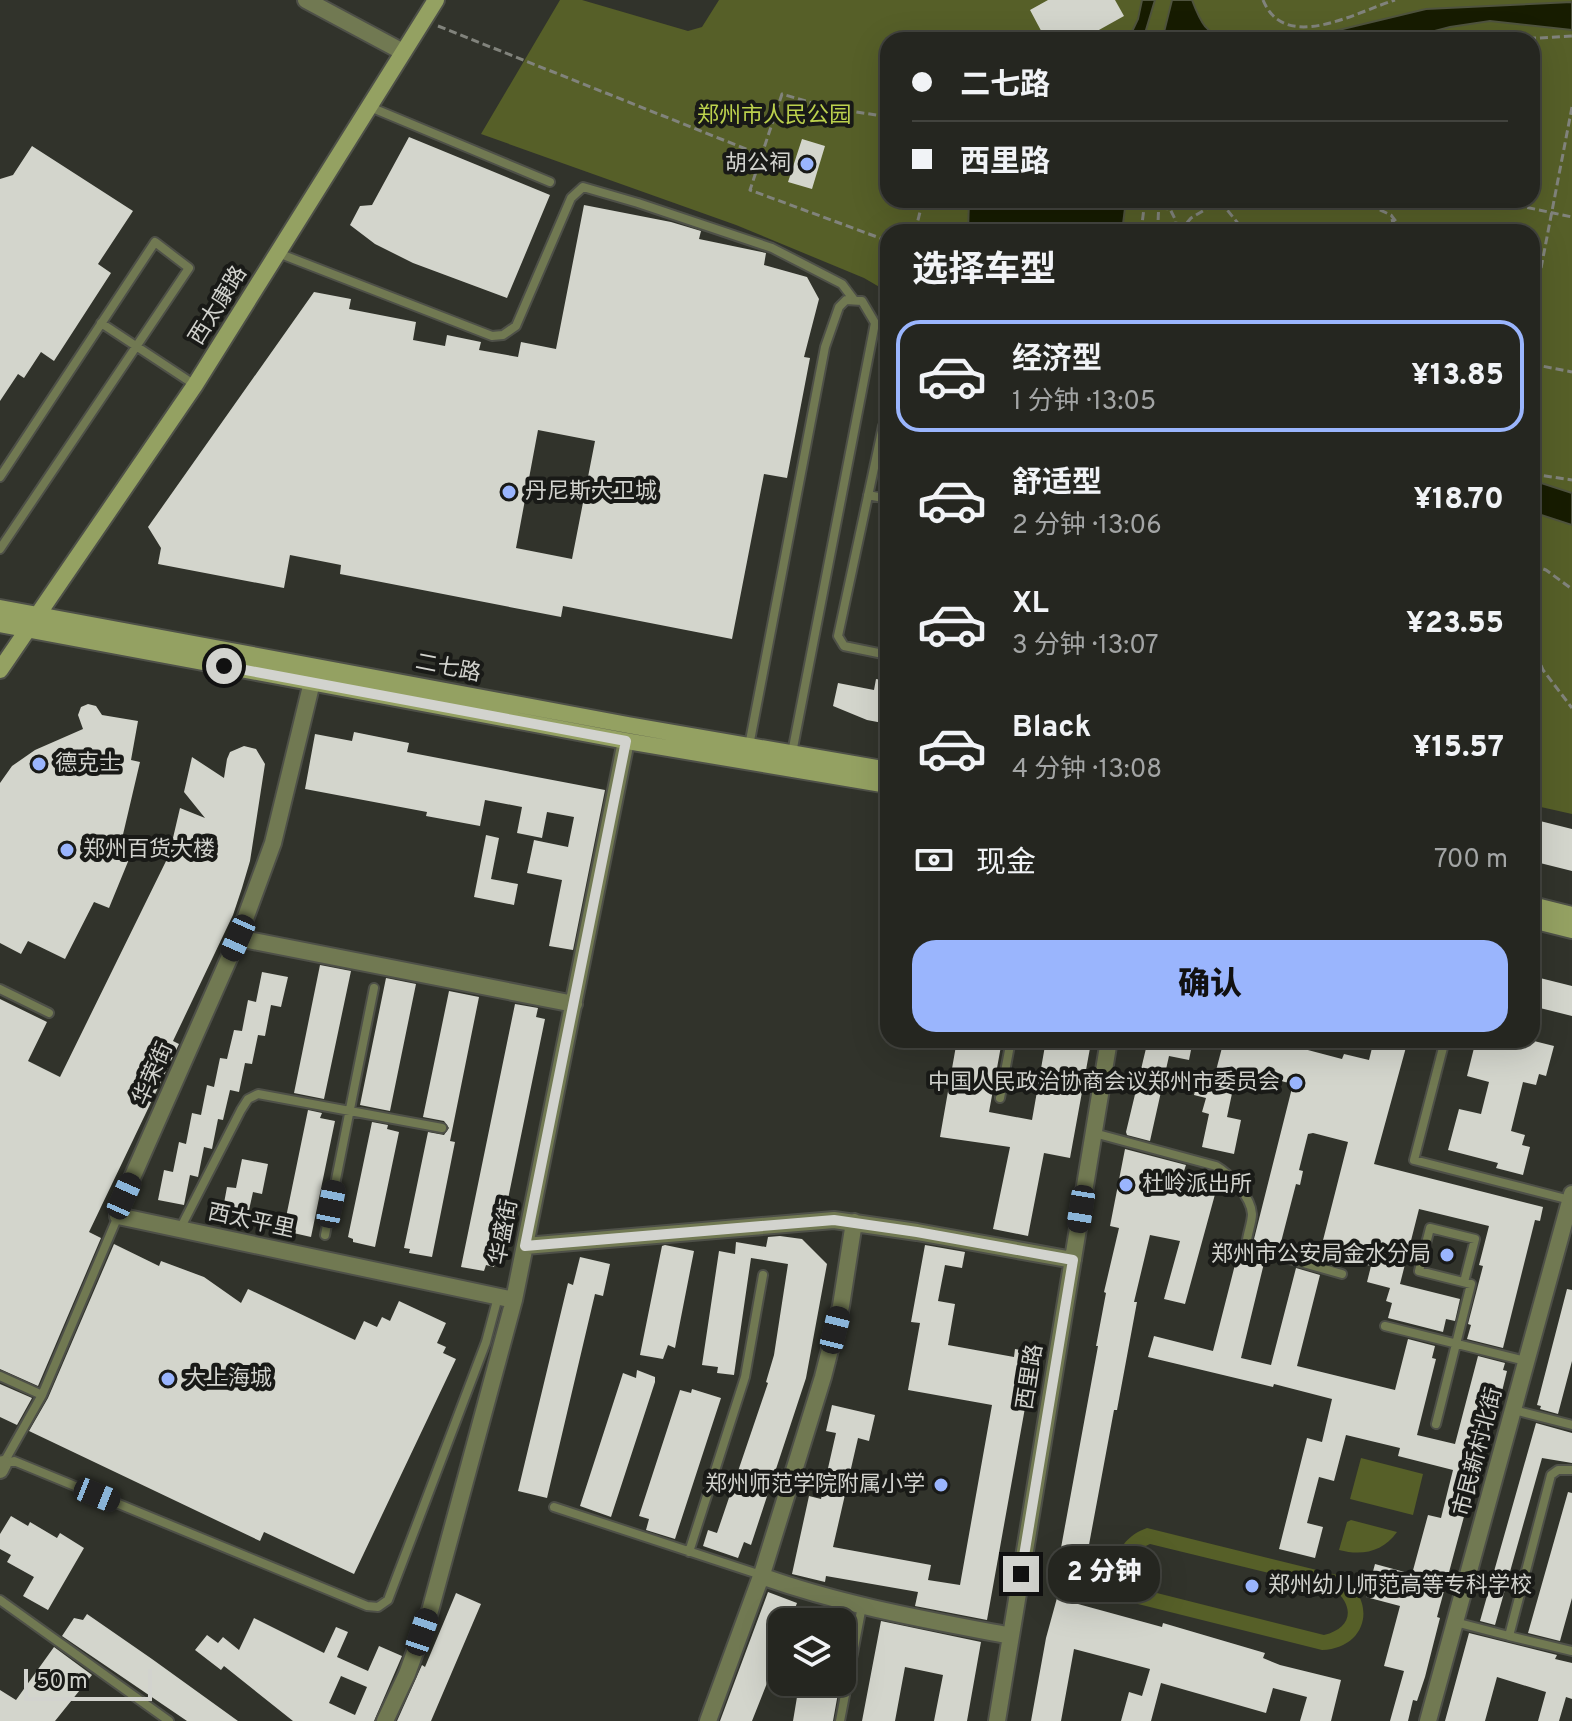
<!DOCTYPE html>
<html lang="zh">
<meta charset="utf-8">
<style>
body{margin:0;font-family:Overpass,"Noto Sans SC",sans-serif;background:#31322d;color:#f1f3f6;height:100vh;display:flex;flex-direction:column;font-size:30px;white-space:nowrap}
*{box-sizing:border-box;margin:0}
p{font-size:26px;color:#a3a5a5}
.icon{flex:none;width:44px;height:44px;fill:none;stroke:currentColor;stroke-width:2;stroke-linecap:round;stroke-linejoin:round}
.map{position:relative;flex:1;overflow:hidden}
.panel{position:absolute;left:880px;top:224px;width:660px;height:824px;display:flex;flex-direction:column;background:#252620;border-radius:24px;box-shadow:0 8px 32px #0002,0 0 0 2px #42433e}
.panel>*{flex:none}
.top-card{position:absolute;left:880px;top:32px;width:660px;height:176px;border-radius:24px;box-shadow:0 8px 32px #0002,0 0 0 2px #42433e;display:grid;align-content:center;height:176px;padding:0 32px;background:#252620}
.fabs{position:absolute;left:768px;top:1608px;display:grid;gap:16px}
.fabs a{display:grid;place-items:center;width:88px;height:88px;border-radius:16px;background:#252620;box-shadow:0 8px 32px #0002,0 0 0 2px #42433e;font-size:40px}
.scale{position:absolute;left:24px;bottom:20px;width:128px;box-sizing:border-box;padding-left:8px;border:4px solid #d2d3ce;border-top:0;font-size:22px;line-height:28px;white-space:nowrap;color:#d2d3ce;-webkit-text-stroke:6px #191a17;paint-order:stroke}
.end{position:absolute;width:36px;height:36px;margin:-18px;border:10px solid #d2d3ce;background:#111;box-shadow:0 0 0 4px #111}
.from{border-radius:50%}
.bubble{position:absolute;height:56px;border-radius:24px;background:#252620;box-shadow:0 8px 32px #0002,0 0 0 2px #42433e;font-size:26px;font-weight:800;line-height:56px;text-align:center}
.car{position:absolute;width:24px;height:48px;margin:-24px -12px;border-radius:10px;box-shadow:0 0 6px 2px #0007;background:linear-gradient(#222 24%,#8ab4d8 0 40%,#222 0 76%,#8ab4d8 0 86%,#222 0)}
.top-card b{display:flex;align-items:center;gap:28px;height:76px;font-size:30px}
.top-card b+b{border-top:2px solid #42433e}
.top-card i{width:20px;height:20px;background:#f1f3f6}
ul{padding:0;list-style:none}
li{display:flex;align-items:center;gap:24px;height:112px;margin:0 16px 12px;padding:0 16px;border:4px solid transparent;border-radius:24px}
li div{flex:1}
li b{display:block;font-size:30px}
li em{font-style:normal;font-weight:800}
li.current{border-color:#9ab5fd}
li>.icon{width:72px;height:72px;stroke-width:1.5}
h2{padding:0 32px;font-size:36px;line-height:96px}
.pay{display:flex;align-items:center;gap:20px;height:88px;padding:0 32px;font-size:30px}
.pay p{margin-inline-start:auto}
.primary-button{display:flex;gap:16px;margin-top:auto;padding:16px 32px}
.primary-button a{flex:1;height:92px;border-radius:24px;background:#9ab5fd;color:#111;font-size:32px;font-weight:800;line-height:92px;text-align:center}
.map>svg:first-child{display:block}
.green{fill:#565f28;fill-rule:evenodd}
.water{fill:#171c00;stroke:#4f533e;stroke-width:2}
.building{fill:#d3d5cc;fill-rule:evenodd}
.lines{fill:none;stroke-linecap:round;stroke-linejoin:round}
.lane-casing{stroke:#4e5048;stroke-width:12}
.street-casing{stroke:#4e5048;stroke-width:20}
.secondary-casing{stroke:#4e5048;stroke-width:20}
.path{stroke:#81837c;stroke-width:3;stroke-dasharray:8 4;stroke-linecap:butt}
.lane{stroke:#717952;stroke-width:8}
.street{stroke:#717952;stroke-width:16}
.secondary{stroke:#94a162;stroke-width:16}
.route{stroke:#d2d3ce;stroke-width:10}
.poi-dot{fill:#9ab5fd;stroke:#191a17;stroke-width:3}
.labels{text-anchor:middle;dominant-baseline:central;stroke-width:8;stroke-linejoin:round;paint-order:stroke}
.park-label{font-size:22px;fill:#bcd14d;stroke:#191a17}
.poi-label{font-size:22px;fill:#d2d3ce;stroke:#191a17;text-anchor:start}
.street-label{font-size:22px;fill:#d2d3ce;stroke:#191a17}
</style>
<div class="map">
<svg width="1572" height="1721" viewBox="0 0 1572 1721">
<rect width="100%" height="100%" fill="#31332b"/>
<path class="green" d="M560,0H582L688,31L702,27L719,0H1572V814L1532,805V232H888V292L864,278L736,225L481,134ZM888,40H1532V200H888Z
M1361,1458L1423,1474L1413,1515L1350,1499Z
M1351,1520L1397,1532C1383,1552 1362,1556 1339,1550L1347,1522Z
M1147,1528L1337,1575C1378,1596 1370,1648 1322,1650L1134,1603C1105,1579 1112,1540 1147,1528ZM1150,1544L1334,1589C1356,1608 1351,1628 1324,1635L1141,1589C1127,1573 1129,1553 1150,1544Z"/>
<path class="water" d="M1142,0H1155L1143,40H1128L1138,19Z
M1172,0H1192C1200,21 1206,36 1231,40H1162Z
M1572,2V30L1490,21L1450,27L1400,40H1297L1426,9Z
M969,200H1126L1122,232H968Z
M1532,480L1572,493V525L1532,512Z"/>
<path class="building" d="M1048,0H1115L1124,16L1081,40H1046L1030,10Z
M409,137L550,195L507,298L413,263L375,244L350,225L360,206L372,205Z
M802,139L825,146L812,189L788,182Z
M32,146L133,211L98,264L111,273L54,361L41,352L24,378L18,374L0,401V179L13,175Z
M584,205L671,222L701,231L699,239L766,253L764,265L807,277L819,299L804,357L810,358L787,478L764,474L732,639L563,606L561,617L340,574L341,565L290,555L284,588L158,564L161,548L148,527L314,292L351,299L349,309L416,322L413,340L445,346L447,335L481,342L479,350L518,357L521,342L556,349ZM538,430L595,441L572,559L516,548Z
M876,679L888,681V724L867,720L833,706L838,683L874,690Z
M88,704L96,706L102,715L138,721L131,760L140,762L121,843L134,847L109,908L94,902L65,959L28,941L21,954L0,943V783L12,766L35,750L83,729L78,715L81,707Z
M354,732L409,743L407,752L605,790L573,950L549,946L562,880L527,873L534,840L568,847L574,817L547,812L542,838L517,833L522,807L485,800L480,826L426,816L427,812L305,789L315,734L352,741Z
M244,746L256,749L265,764L250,861L242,888L233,915L173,1041L179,1044L89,1232L101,1238L38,1386L0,1369V999L47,1022L28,1061L60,1077L169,855L180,808L205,818L184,792L192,757L224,778L227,759L230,752Z
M1532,819L1572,829V871L1532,861Z
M486,835L499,838L491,879L518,884L514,905L474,897Z
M320,965L351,971L324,1099L294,1093Z
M262,972L288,977L281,1007L271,1005L265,1036L258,1035L252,1064L245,1063L239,1092L230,1090L223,1120L218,1119L212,1149L204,1147L198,1177L190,1175L184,1205L158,1200L164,1170L173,1172L179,1142L186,1144L192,1113L201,1115L207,1085L214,1087L220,1058L227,1059L234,1030L242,1031L248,1000L256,1002Z
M1532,976L1572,986V1016L1532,1006Z
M386,978L416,984L390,1111L360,1105Z
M449,991L479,997L450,1141L455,1142L432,1257L409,1253L410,1249L404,1248L428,1132L444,1135L449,1128L444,1121L423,1117Z
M515,1004L538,1008L536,1017L545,1019L494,1267L486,1265L484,1271L461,1267Z
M957,1040H997L996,1045L1001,1046L989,1112L1032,1120L1046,1040H1085L1090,1048L1070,1158L1044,1153L1028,1236L993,1229L1010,1147L940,1137Z
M1148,1040H1193L1189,1060L1169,1056L1150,1141L1127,1135L1126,1132Z
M1224,1040H1293L1296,1046L1305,1047L1304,1049L1342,1059L1344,1054L1369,1060L1374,1040H1408L1374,1164L1543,1207L1540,1221L1535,1220L1503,1348L1467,1339L1471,1325L1468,1324L1483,1266L1479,1265L1489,1226L1419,1209L1400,1284L1460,1299L1455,1321L1446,1319L1443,1332L1388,1318L1392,1303L1386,1301L1390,1288L1367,1282L1371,1266L1320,1252L1348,1142L1313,1133L1308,1134L1299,1170L1303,1171L1300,1185L1296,1184L1280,1246L1256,1242L1254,1239L1293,1084L1237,1070L1227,1117L1241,1120L1234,1154L1202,1147L1209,1114L1202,1112L1206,1098L1194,1095L1198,1079L1213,1082Z
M1476,1040H1530L1554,1046L1546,1076L1539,1074L1536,1085L1523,1082L1511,1131L1525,1135L1522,1145L1530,1147L1523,1175L1496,1168L1498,1163L1448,1150L1459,1109L1481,1114L1489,1082L1467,1076Z
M308,1110L322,1113L320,1118L335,1121L311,1237L289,1232V1228L284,1227Z
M372,1122L388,1125L387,1129L399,1132L375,1247L353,1242V1239L348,1237Z
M1125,1149L1186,1165L1182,1177L1217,1187L1185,1304L1164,1299L1180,1241L1150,1235L1134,1302H1137L1117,1410H1114L1078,1604L1162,1627L1163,1623L1265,1653L1263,1658L1280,1665L1341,1680L1331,1721H1300L1307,1697L1273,1688L1266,1713L1161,1683L1151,1721H1121L1129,1692L1142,1696L1150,1669L1074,1649L1061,1721H1031L1046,1638L1060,1587L1054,1586L1098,1346H1096L1106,1293L1104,1292L1119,1228L1110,1226Z
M242,1159L268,1164L262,1194L253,1192L247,1219L222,1214L227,1187L236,1188Z
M780,1236L802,1239L827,1264L806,1378L751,1545L744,1542L738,1558L703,1546L708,1530L717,1533L768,1383L766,1382L774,1355L788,1264L751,1258L734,1375L717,1373L718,1367L702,1365L719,1251L735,1254L736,1242L766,1247L768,1237Z
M114,1244L159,1266L161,1261L204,1277L241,1303L248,1289L355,1340L364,1321L377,1327L382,1317L390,1321L399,1301L446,1323L437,1343L446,1347L443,1353L456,1359L354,1574L264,1532L260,1541L29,1431L48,1398Z
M665,1245L694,1251L675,1348L668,1345L663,1359L640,1355L662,1246Z
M925,1245L965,1252L962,1268L945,1265L938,1301L955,1304L948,1345L1014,1357L1015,1349L1035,1352L987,1620L915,1606L918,1592L826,1576L825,1582L792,1574L809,1496L821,1499L836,1433L826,1431L832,1405L875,1415L869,1441L858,1438L833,1547L931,1565L928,1580L960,1585L992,1405L908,1390L920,1323L911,1322Z
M1239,1249L1265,1259L1241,1358L1271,1365L1296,1268L1320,1275L1297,1366L1395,1390L1408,1339L1435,1346L1432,1358L1436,1359L1417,1435L1455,1444L1478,1356L1505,1363L1503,1370L1507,1371L1493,1428L1488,1427L1487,1431L1478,1428L1470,1455L1480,1457L1437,1617L1440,1618L1425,1677L1417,1701L1413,1700L1408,1721H1390L1404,1671L1384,1666L1400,1606L1366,1597L1375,1564L1412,1574L1428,1515L1441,1518L1453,1470L1398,1456L1400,1448L1346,1435L1334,1481L1319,1477L1307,1523L1323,1527L1315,1558L1279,1549L1307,1438L1322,1442L1332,1399L1274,1384L1273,1387L1148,1357L1154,1336L1213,1351Z
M580,1257L610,1264L603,1296L595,1294L547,1498L518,1491L568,1283L573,1285Z
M1567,1289L1572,1290V1361L1558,1414L1540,1409L1541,1406L1537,1405Z
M637,1370L655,1377V1382L611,1517L580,1506L623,1373L636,1378Z
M0,1384L32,1398L17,1425L0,1417Z
M692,1389L721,1398L675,1539L646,1530L649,1519L639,1516L680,1390L691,1393Z
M1536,1423L1572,1433V1463L1542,1458L1495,1625L1480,1621Z
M1568,1492L1572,1493V1598L1560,1641L1528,1633Z
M11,1516L28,1526L30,1522L57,1538L60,1533L84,1548L48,1610L23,1596L34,1577L7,1562L11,1555L0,1549V1534Z
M768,1592L797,1603L790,1622L782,1618V1642L773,1668L752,1721H720Z
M456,1593L481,1604L431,1721H397L422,1665L425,1667Z
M87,1614L152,1659L238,1721H187L62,1636L74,1618L83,1620Z
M254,1618L324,1653L336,1627L348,1632L337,1657L368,1671L379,1646L402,1656L374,1721H293L224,1666L221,1670L195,1650L207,1635L218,1643L223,1637L239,1650ZM341,1676L367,1687L355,1715L329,1703Z
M881,1621L981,1642L967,1721H934L943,1675L905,1667L895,1721H862Z
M1469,1633L1557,1655L1555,1659L1572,1663V1699L1566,1697L1559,1721H1538L1546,1692L1497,1677L1485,1721H1445Z
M54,1647L92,1675L55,1721H0V1690L16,1700Z
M811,1682H840L833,1721H793L798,1691L809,1693Z"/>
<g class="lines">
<g class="lane-casing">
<path id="lane" d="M370,107L550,182
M278,253L492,336L503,335L516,326L571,198L583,187L638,203L772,248L842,284L854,300
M101,323L195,385
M883,426L838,636L844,646L888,655
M0,477L155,242L189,268L0,549
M868,495L888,499
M749,746L825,347L839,307L846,300L862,301L875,323L792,753
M0,989L49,1013
M1300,1040H1303
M1445,1040L1414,1160L1570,1200
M1000,1098L1011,1040
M1094,1133L1216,1166C1230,1174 1251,1197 1252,1214C1252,1222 1248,1232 1247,1240L1251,1248L1342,1274
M180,1229L241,1110L248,1099L258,1094L442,1128
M325,1235L374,988
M1385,1326L1526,1361
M0,1376L42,1395
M1514,1410L1572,1425
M1436,1424L1471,1284L1419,1271L1430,1228L1475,1239L1464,1282
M3,1464L14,1461L367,1606L378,1607L388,1600L486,1342L498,1297
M3,1464L42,1395L118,1216
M554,1507L761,1575
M689,1552L745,1377L763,1275
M0,1600L169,1721
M1455,1622L1509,1636L1551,1475L1558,1470H1572
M1509,1636L1572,1651
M840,1721L862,1606"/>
</g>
<g class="street-casing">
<path id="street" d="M306,0L403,52
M312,682L273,843L238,938L124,1196L118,1216L514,1300
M238,938L574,1004
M525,1246L834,1220L917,1232L1073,1260
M0,1470L3,1464
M761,1576C842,1605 927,1620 1011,1636
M385,1721L407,1674L430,1611L514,1300L626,741
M708,1721L763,1571L823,1377L841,1306L854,1222
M997,1721L1109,1040
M1428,1721L1572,1194"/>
</g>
<g class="secondary-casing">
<path id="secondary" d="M0,608L628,725L888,770
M0,624L626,741L888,785
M0,670L195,385L436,0
M1532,905L1572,915
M1532,920L1572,930"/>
</g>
<path class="path" d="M1263,0C1285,54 1356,12 1395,0
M438,26L761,155
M1504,40L1572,36
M888,117L826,107L782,94L750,190L888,241
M1159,200L1158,223L1163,232
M1358,200L1391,215L1404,232
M1492,200L1572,217
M1220,201L1245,232
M1160,208L1170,209L1176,221L1175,232
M1392,219L1395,232
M1176,225H1185L1191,218L1220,201
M915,232L923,200
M1141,232L1145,200
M1532,315L1572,107
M1532,364L1572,372
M1532,474L1572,480
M1532,565L1546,570L1572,589
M1532,643L1543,670L1572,708"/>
<use href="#lane" class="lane"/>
<use href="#street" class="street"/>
<use href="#secondary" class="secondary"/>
</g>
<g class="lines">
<path class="route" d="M224,666L626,741L525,1246L834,1220L917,1232L1073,1260L1021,1574"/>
</g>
<g class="poi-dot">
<circle cx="807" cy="164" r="8"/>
<circle cx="509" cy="492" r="8"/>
<circle cx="39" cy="764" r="8"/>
<circle cx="67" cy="850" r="8"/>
<circle cx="1296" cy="1083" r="8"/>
<circle cx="1126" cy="1185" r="8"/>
<circle cx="1447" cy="1255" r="8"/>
<circle cx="168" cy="1379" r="8"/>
<circle cx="941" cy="1485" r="8"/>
<circle cx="1252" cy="1586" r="8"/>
</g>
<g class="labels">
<g class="park-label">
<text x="774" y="116">郑州市人民公园</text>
</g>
<g class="poi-label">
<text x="791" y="164" text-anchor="end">胡公祠</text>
<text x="525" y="492">丹尼斯·大卫城</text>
<text x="55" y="764">德克士</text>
<text x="83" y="850">郑州百货大楼</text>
<text x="1280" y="1083" text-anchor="end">中国人民政治协商会议郑州市委员会</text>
<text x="1142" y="1185">杜岭派出所</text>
<text x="1431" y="1255" text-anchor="end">郑州市公安局金水分局</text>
<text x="184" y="1379">大上海城</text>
<text x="925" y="1485" text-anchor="end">郑州师范学院附属小学</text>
<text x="1268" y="1586">郑州幼儿师范高等专科学校</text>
</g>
<g class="street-label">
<text transform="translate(219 306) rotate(-58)">西太康路</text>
<text transform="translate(448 669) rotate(11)">二七路</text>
<text transform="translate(154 1074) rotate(-66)">华荣街</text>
<text transform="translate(251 1222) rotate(12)">西太平里</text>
<text transform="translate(505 1232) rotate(-79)">华盛街</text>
<text transform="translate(1031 1377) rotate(-81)">西里路</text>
<text transform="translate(1479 1452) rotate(-75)">市民新村北街</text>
</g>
</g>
</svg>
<div class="fabs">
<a><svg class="icon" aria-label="layers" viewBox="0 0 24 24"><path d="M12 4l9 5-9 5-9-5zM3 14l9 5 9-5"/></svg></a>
</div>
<div class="scale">50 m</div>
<i class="end from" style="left:224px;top:666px"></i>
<i class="end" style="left:1021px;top:1574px"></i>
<div class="bubble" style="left:1048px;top:1546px;width:112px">2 分钟</div>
<i class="car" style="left:238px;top:938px;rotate:204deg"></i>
<i class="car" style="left:124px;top:1196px;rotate:24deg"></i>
<i class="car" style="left:331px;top:1204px;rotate:11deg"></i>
<i class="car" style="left:1081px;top:1209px;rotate:189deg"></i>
<i class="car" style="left:835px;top:1330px;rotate:14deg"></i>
<i class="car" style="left:97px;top:1495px;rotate:112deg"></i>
<i class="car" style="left:422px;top:1632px;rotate:19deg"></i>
<div class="top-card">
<b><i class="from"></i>二七路</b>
<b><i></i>西里路</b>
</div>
<section class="panel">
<h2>选择车型</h2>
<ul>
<li class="current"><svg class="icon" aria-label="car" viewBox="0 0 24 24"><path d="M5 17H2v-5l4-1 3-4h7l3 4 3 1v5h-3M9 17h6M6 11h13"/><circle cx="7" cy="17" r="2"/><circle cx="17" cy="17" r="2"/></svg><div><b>经济型</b><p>1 分钟 · 13:05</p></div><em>¥13.85</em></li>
<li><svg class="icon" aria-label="car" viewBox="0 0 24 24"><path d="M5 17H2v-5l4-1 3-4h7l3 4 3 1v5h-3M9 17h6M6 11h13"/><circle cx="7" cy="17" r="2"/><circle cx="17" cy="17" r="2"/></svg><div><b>舒适型</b><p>2 分钟 · 13:06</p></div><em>¥18.70</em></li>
<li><svg class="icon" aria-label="car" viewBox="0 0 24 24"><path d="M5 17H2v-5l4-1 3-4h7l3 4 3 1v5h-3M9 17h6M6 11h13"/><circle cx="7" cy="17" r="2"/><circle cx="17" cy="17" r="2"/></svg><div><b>XL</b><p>3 分钟 · 13:07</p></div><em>¥23.55</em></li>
<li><svg class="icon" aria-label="car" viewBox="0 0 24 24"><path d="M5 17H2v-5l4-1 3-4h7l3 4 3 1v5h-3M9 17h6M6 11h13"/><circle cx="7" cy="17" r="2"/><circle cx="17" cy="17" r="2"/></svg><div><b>Black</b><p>4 分钟 · 13:08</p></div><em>¥15.57</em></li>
</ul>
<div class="pay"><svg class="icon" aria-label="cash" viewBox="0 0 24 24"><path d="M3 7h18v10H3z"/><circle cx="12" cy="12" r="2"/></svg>现金<p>700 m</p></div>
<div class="primary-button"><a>确认</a></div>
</section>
</div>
